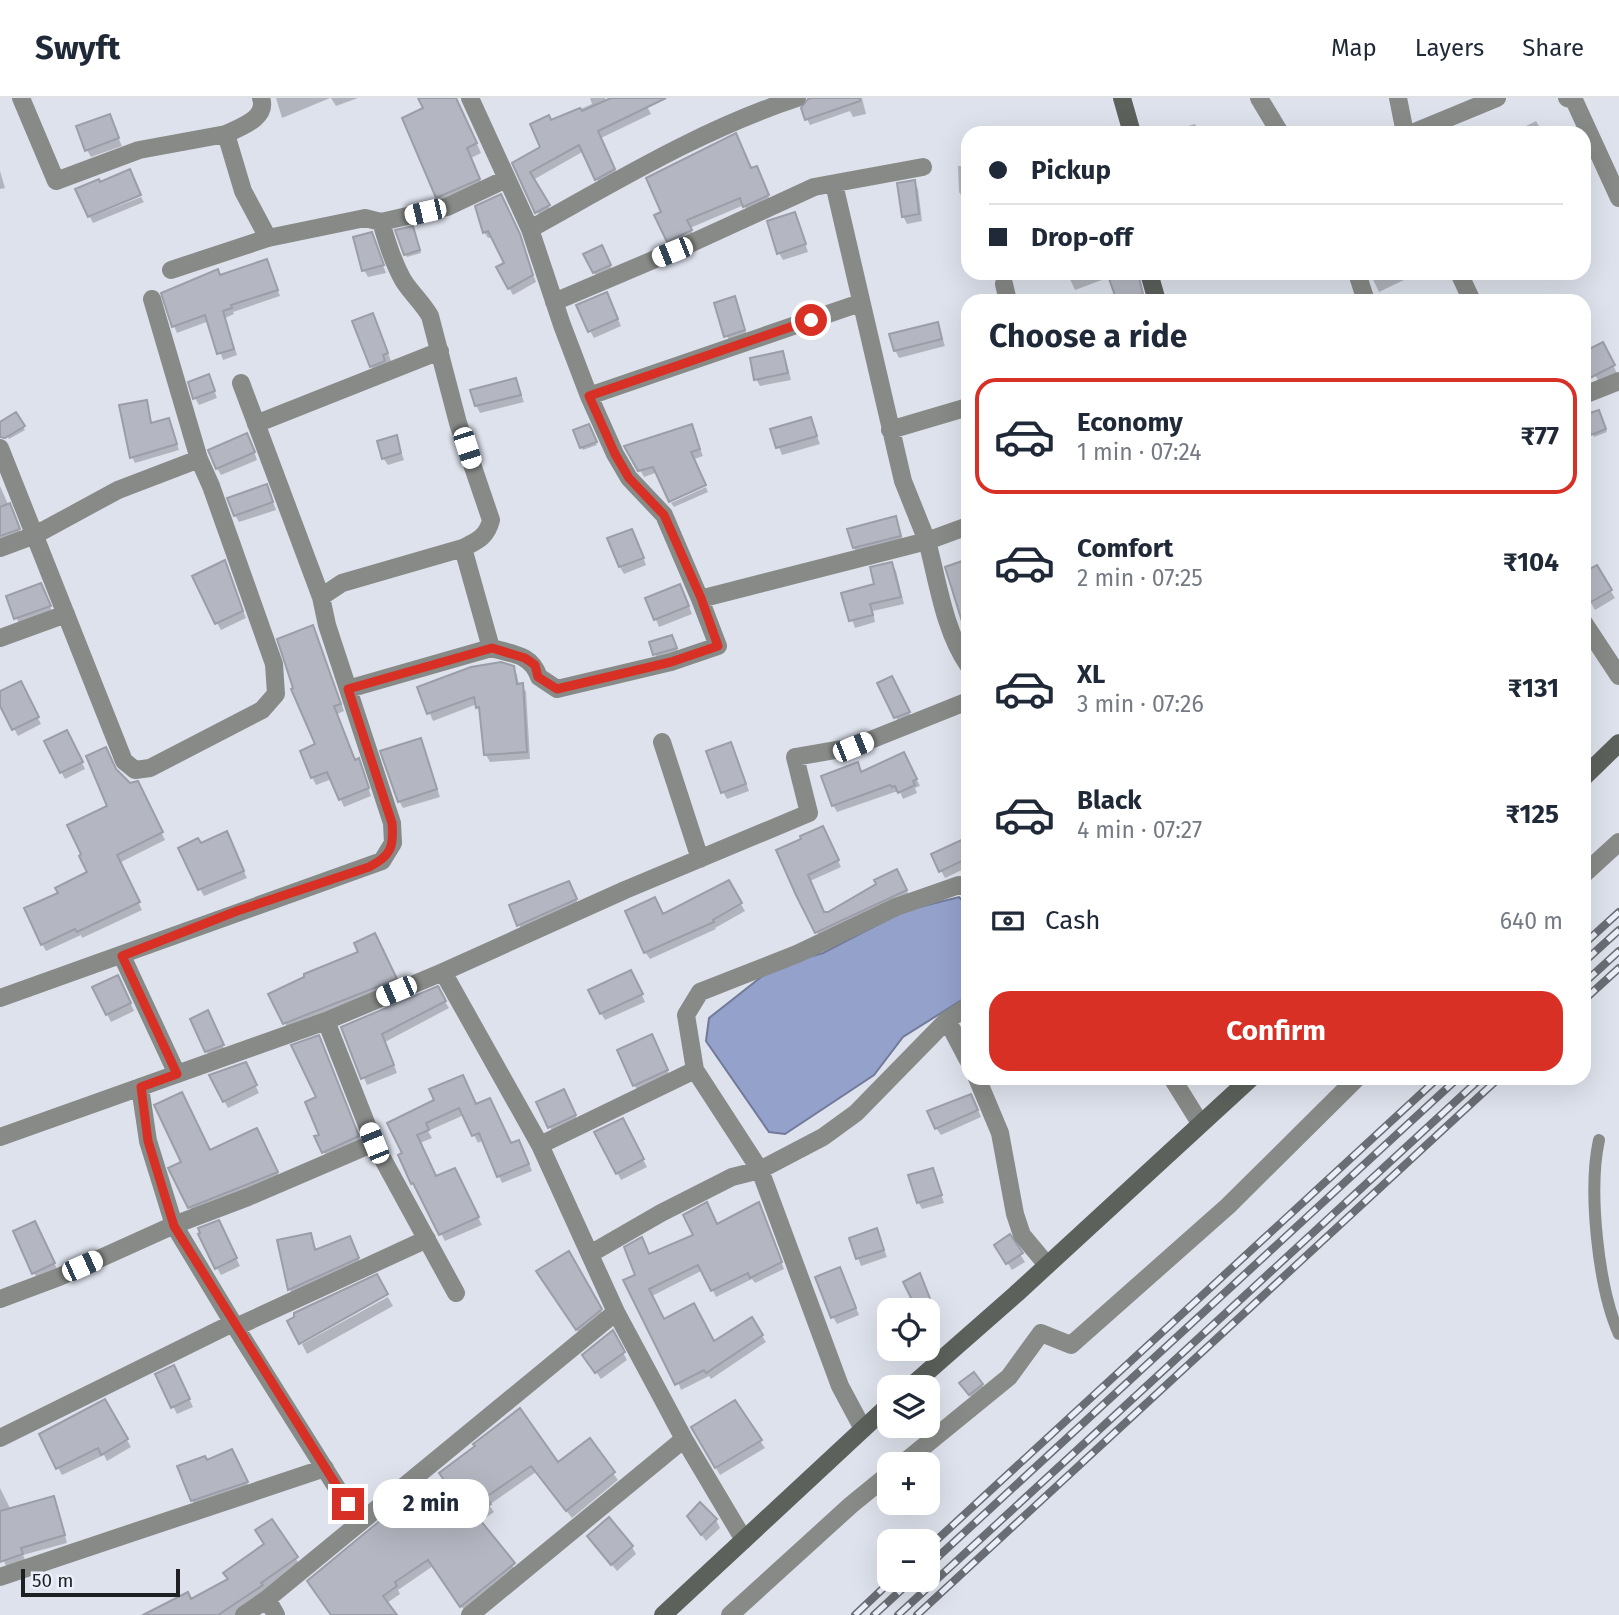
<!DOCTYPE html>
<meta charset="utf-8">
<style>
body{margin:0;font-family:"Fira Sans",sans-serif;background:#f6f6f7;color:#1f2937;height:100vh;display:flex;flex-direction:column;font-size:26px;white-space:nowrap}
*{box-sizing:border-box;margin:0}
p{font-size:23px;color:#747a83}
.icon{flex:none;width:38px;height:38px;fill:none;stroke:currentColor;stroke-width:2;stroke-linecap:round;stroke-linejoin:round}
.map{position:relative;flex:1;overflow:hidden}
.details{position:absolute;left:961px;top:196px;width:630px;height:791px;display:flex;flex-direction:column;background:#fff;border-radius:21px;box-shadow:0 7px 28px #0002}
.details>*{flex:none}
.guide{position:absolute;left:961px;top:28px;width:630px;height:154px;border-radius:21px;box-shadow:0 7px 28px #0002;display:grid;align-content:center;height:154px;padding:0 28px;background:#fff}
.controls{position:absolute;left:877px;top:1200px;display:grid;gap:14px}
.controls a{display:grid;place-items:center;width:63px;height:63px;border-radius:14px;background:#fff;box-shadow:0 7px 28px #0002;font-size:35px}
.scale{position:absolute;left:21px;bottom:18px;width:159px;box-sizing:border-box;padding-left:7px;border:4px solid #1e1f23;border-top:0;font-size:19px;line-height:24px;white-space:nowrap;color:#1e1f23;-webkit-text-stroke:5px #ebeff9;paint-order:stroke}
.end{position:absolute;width:32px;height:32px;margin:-16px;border:9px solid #d93025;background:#fff;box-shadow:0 0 0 4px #fff}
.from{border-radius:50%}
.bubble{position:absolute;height:49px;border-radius:21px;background:#fff;box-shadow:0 7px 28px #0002;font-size:23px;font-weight:700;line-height:49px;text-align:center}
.car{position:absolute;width:21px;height:42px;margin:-21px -10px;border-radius:9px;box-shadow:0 0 5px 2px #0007;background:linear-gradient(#fff 24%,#345 0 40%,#fff 0 76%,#345 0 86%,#fff 0)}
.guide b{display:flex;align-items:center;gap:24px;height:66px;font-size:26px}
.guide b+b{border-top:2px solid #e0e1e3}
.guide i{width:18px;height:18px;background:#1f2937}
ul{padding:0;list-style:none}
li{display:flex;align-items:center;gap:21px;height:116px;margin:0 14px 10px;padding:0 14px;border:4px solid transparent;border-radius:21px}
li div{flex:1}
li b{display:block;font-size:26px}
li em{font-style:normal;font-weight:700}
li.current{border-color:#d93025}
li>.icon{width:63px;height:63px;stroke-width:1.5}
h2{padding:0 28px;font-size:32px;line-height:84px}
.pay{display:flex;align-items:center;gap:18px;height:77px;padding:0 28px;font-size:26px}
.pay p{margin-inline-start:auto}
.action{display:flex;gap:14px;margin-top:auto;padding:14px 28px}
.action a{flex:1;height:80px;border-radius:21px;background:#d93025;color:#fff;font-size:28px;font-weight:700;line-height:80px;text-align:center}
header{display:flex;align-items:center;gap:42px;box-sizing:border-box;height:98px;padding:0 35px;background:#fff;border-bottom:2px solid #e0e1e3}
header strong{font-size:33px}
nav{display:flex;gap:38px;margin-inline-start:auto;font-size:24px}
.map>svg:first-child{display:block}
.water{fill:#94a1cb;stroke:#717a99;stroke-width:2}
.shadow{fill:#0003}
.building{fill:#b4b7c1;stroke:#9b9ea8;stroke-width:2}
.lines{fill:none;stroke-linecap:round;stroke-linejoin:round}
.lane{stroke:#878a87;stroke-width:12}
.street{stroke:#878a87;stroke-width:18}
.secondary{stroke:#5c615c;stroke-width:18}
.rail-casing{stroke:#6a6d73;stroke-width:8}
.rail{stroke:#ebeff9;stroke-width:5;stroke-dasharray:16;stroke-linecap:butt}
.route{stroke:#d93025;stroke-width:9}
</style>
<header>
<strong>Swyft</strong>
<nav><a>Map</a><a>Layers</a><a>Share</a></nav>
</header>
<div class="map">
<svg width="1619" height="1517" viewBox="0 0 1619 1517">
<rect width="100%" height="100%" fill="#dee2ec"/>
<path class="water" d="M959,799L968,809V898L903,939L874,977L785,1036L769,1034L706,943L709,920L774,869L823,855L904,813Z"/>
<path class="shadow" d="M276,0H330L282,20Z
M331,0H358L336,8Z
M420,0H456L481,55L471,60L484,91L443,109L438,99L425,11Z
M590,0H605L606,3L612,0H643L651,16L601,40L618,78L600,88L584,53L533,82L552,114L541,121L514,65L542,50L551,24L592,6Z
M835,0H862L866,16L853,19L850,13L810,27L807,21Z
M109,18L122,48L91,59L87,52Z
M1536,23L1543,35H1512Z
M1195,26L1199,35H1163Z
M958,68H968V97H961L959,94Z
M752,72L760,77L771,105L749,115L744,107L690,130L695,140L672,150L656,118Z
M0,73L5,90L0,91Z
M914,84L918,91L922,123L907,126L903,118Z
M141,99L144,104L93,125L90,119Z
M504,104L536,184L513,197L498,170L506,165L493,139L488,140L484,134Z
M798,124L808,154L783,162L779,155Z
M414,133L421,155L407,159L405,156Z
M371,136L386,175L368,179L364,172Z
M605,157L614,175L598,182L594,174Z
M267,163L280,198L233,214L234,216L225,220L237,257L223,262L209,223L177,235L174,228L220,179Z
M1067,175H1109L1110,179L1075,192Z
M1370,175H1401L1404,182L1379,194Z
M1137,180L1146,203H1119L1114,188Z
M734,200L748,240L730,246L716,206Z
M610,203L621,228L594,240L590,233Z
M376,224L391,263L386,265L388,270L375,275L371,268Z
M938,226L945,248L899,260L895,252Z
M1602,246L1617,275L1599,284L1595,277Z
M782,255L786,262L791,282L760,288L756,281Z
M516,282L524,304L480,315L476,307Z
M212,286L217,300L199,307L195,300Z
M146,304L152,327L169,322L179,352L135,365L132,359Z
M16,317L25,332L9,341L0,326Z
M1599,317L1607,334L1594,339L1593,336Z
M810,321L820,346L782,357L772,332Z
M588,328L597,347L583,352L581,349Z
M691,328L703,358L644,379L627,349Z
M396,339L404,362L388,367L383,360Z
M251,345L257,362L221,377L217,370Z
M0,388L22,438L0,447Z
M706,389L708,394L674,409L671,405Z
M270,396L276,412L239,424L235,417Z
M895,420L904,445L858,457L854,450Z
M636,440L646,467L624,476L620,469Z
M224,464L246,520L221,532L217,525Z
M892,466L896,473L904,506L873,513L875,524L855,530L843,496L876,487Z
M1596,469L1615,500L1595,512L1584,493V476Z
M45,495L53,516L20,528L8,499Z
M684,495L692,516L659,529L647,501Z
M316,537L344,613L337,616L356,663L362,670L371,698L344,709L332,681L316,687L312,679L318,647Z
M672,539L680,557L659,563L655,556Z
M513,569L517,577L519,587H522L526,594L530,661L490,664L486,657L482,617L477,606L433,623L419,590Z
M891,580L913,622L900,627L879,586Z
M24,592L41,626L18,638L0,604V595Z
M71,641L85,671L65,681L61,674Z
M424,650L440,699L403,710L399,703Z
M734,653L749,693L727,701L723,694Z
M908,664L920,688L915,690L917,695L903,701L900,694H895L837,714L833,707L857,666L862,675Z
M117,674L130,687L141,693L165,742L119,765L142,812L82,840L81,837L46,853L42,846L60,796L89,775L110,709Z
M826,736L841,769L810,783L824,816H828L900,779L910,799L820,840L797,796Z
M230,743L247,780L204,798L200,791L201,747Z
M968,749V769L945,780L941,773Z
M728,784L745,813L715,830L716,831L650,861L645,854L663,818Z
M573,793L579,809L523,835L511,808Z
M378,845L400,889L289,933L271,897Z
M635,881L645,904L605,922L601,915Z
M122,886L134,913L111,924L94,890Z
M437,891L449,910L385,944L397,975L367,987L343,930Z
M211,922L226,955L211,960L206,953Z
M655,946L671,980L639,994L634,987Z
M323,947L362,1046L328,1061L324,1054L321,1037L319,1000Z
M247,971L259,995L228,1010L224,1003Z
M567,1000L579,1025L554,1037L538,1005Z
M436,1003L476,1008L511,1047L523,1051L532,1073L502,1085L483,1042L478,1045L464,1017L428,1033L432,1040L420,1045L436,1080L458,1079L482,1127L445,1143L413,1085L404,1056Z
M975,1005L981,1019L941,1037L936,1030Z
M622,1022L647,1069L621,1082L596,1034Z
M260,1039L281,1081L193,1116L189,1109L183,1065Z
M933,1072L944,1105L922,1111L918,1104Z
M761,1112L784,1171L755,1185L752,1181L716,1199L703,1172L652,1198L664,1223L714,1245L752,1222L766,1244L711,1281L709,1278L681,1292L637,1178L649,1158L717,1128Z
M39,1132L58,1173L38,1182L34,1175Z
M222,1132L240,1168L221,1177L217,1170Z
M876,1132L887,1159L861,1168L851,1141Z
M311,1137L317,1153L353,1147L362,1168L294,1199L290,1192L279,1144Z
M1009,1139L1025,1164L1012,1172L996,1147Z
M568,1156L605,1219L581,1238L543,1181Z
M843,1178L859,1217L837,1226L833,1219Z
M923,1184L934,1211L928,1215V1213H920L905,1185Z
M388,1199L393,1208L307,1256L302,1246Z
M612,1234L627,1262L601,1281L589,1264Z
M177,1276L193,1309L177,1316L157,1277Z
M982,1287L983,1289L971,1299L963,1288Z
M105,1303L131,1349L107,1363L104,1357L62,1377L41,1337Z
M734,1305L765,1350L720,1377L693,1330Z
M589,1343L618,1382L572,1420L536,1374L489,1407L494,1414L480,1424L517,1474L466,1515L433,1468L398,1492L400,1496L387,1505L395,1517H332L395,1423L448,1386L477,1349L557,1366Z
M236,1360L250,1391L196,1410L192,1402L207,1364Z
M0,1390L11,1412L53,1400L57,1408L67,1445L23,1457L26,1464L7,1470L0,1455Z
M716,1422L720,1430L706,1443L693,1425Z
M271,1423L300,1467L240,1517H140L191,1503L230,1482L266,1447Z
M589,1439L632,1449L636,1456L617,1473Z"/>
<path class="building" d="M418,0H456L477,45L467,50L480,81L436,100L402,20L423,10Z
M611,0H666L598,33L615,71L595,82L579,47L530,74L550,107L535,115L512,65L540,49L530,26L549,17L551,22L580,10L582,13Z
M813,0H860V3L805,22L801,10L808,1Z
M110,16L119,40L85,53L76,28Z
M736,35L751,70L757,68L769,97L743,109L740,100L687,122L692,132L667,144L654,117L661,114L646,80Z
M130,71L141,97L88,119L75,91L99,81L100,84Z
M915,82L919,116L902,119L897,85Z
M501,96L520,136L533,177L508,191L496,169L504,165L488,133L483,135L475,108Z
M795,114L806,146L777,156L767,123Z
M413,128L420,152L404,157L395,132Z
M372,134L384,167L362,173L353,139Z
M602,147L611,167L593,175L583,156Z
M267,161L278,192L231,207L232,210L223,213L234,251L217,256L205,217L172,229L161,195L218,171L220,177Z
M1107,175H1138L1143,196L1117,203Z
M607,194L618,221L588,234L576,207Z
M735,198L745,232L724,239L714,205Z
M373,215L388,255L383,257L385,263L370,269L352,223Z
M938,224L942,241L894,253L889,236Z
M1603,244L1615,267L1584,283V258L1586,257L1585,253Z
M783,253L788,275L754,282L750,260Z
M209,276L215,293L193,301L188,284Z
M516,280L521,297L475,308L470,292Z
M147,302L151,325L169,320L177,346L130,360L119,307Z
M1599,312L1606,331L1591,337L1584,317Z
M16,314L25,328L5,340L0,339V324Z
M811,319L817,338L776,350L770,331Z
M589,326L597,344L580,350L573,332Z
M692,326L700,351L691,354L706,387L669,404L653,369L638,373L624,348Z
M247,335L255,354L216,371L208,352Z
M397,337L401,355L382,361L377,343Z
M267,386L273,404L234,418L227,400Z
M10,405L20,431L0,438V409Z
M896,418L901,438L853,450L847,431Z
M632,431L644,460L619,469L607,440Z
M968,461V532L965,533L945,469Z
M225,462L243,513L215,526L192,478Z
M892,464L901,499L870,506L873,517L849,523L841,495L874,486L870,469Z
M1597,467L1612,492L1589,505L1584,496V474Z
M41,485L51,508L14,521L6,498Z
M680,486L689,508L654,522L645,500Z
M313,527L341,606L334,608L355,662L359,660L369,690L339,702L327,674L311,680L300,653L315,646L291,591L293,590L277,541Z
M672,537L677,550L653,557L649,544Z
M501,564L514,568L517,586L523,585L527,654L484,657L479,609L476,610L474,599L427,616L417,589L471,569Z
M892,578L910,614L894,620L877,585Z
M21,583L39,619L12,632L0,608V593Z
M67,632L83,664L60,675L44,643Z
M421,640L437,691L398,704L380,653Z
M731,644L746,686L721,695L706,653Z
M106,649L116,671L130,685L138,683L163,734L117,757L140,804L77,834L75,831L41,847L24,810L58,795L55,790L87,774L79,758L81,756L67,727L107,708L86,658Z
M904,654L917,681L913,683L915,687L898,695L895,688L892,689L890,687L832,708L821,678L858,664L861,674Z
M823,728L839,762L808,777L824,814H828L876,786L874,782L897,771L907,792L815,835L796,797L776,752L801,741L800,738Z
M227,733L244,773L198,792L178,750L198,740L201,745Z
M968,739V760L939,774L931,756Z
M729,782L742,805L713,822L714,824L644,855L625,813L655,799L663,816Z
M569,783L577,801L517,828L509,807Z
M375,835L397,881L283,926L268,896L304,879V876L358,854L354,845Z
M631,872L643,896L600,916L588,892Z
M118,877L131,905L106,917L92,889Z
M438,888L446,903L382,936L394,967L361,981L341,929Z
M208,912L224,947L205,954L190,921Z
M652,936L668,972L633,988L617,952Z
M319,937L359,1038L322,1055L314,1038L319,1037L305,1004L316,999L291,947Z
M246,964L257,987L223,1004L209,977Z
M463,977L476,1006L490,1000L511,1045L519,1042L529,1066L497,1079L479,1035L472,1038L459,1010L426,1025L429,1032L417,1037L436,1078L455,1070L479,1119L439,1137L413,1085L411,1086L398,1057L402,1055L387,1025L434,1002L429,991Z
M564,991L576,1017L548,1030L536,1004Z
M182,994L210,1052L257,1030L278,1074L188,1110L168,1070L181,1064L154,1007Z
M971,996L978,1012L935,1031L927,1013Z
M623,1020L644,1061L616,1076L594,1034Z
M933,1070L942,1097L917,1105L908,1077Z
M707,1104L717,1126L759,1104L782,1164L750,1180L748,1175L711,1193L698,1167L649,1191L664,1221L694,1205L714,1243L752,1219L763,1237L706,1275L704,1272L675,1287L623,1182L635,1177L624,1149L642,1139L649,1156L693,1137L683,1117Z
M219,1122L237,1160L215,1171L198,1136L200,1135L198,1130Z
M35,1123L55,1165L32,1176L13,1133Z
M877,1130L884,1152L856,1161L849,1140Z
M311,1135L315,1152L350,1138L359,1160L288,1192L277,1142Z
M1010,1136L1023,1155L1006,1166L994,1147Z
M569,1153L602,1211L576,1232L536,1173Z
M840,1169L856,1210L831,1220L815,1179Z
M920,1175L931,1203L917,1212L903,1184Z
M377,1176L388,1196L299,1246L287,1223L294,1219V1215Z
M613,1232L625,1254L595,1275L582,1257Z
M174,1267L190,1301L171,1310L155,1276Z
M974,1274L983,1286L969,1297L959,1285Z
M105,1301L128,1341L101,1357L98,1350L56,1371L39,1336Z
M735,1302L762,1342L715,1370L691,1329Z
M520,1310L558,1364L590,1340L615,1374L566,1413L531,1368L486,1399L491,1406L476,1417L515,1465L460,1509L428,1462L395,1484L397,1488L383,1498L397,1517H331L307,1483L382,1421L391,1415L395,1421L446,1385L439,1375L475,1348L473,1346Z
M232,1351L248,1384L191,1403L177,1368L205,1358L207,1362Z
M54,1398L65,1437L21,1450L23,1456L0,1464V1413Z
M700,1404L717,1421L701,1437L687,1418Z
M609,1419L633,1448L611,1467L587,1438Z
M272,1421L298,1459L261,1485L263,1487L218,1517H143L188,1494L191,1501L228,1481L223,1475L264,1446L255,1432Z"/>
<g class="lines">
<path class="lane" d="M1599,1042C1588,1092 1598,1189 1619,1236"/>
<path class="street" d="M1259,0L1280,35
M1398,0L1405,35
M1567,0L1574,2L1619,100
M1412,35L1497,0
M226,36C241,29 268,20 261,0
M381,124L447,109L506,81
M530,131C617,83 702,31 797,0
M171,172L268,140
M1357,175L1366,203
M1459,175L1472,203
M1004,186L1008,203
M554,204L672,154L814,89L923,69
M241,285L321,499
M1584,297L1619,283
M589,298L860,205
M256,326L440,253
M890,332L968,309
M0,350L124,663L135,672L150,670L262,612L276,596L274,566L211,388L199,361L152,201
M968,428L927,443C938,484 944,532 968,567
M0,450L35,437L118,392L199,361
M463,450L491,550C513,556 531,556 539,579L557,591L671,564L718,548L700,501L664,417L629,380L615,356L589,298L562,227L530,131L470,0
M700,501L927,443L903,383L834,86
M1584,525L1619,578
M0,540L66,516
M348,591L491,550
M662,644L700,761
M1584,776L1619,744
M122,858L177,976
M0,900L382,763L393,745L392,725L327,527L321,499L342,485L463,450C477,443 487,439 491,422L458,325L430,218C422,204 411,195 403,182C393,164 387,144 381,124L365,120L268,140L243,93L226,36L139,52L56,83L21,0
M947,922L968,962
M326,923L374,1045L456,1195
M977,980L1000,1035L1015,1116L1022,1137L1047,1167
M1172,980L1200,1025
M0,1039L326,923L443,874
M540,1047L695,972
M590,1156L661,1115L732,1079L760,1072L823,1039L856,1015L947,922L968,909
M0,1201L59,1179L174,1127L248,1099L374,1045
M233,1225L359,1425
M236,1229L427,1141
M863,1331L840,1288L760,1072L695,972L686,917L700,894L797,856L896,809L959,787L968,790
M0,1340L233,1225L174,1127L148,1043L140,989
M684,1341L744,1442
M901,1367L1009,1279L1041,1235L1071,1247L1228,1108L1357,980
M0,1479L325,1370
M267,1501L276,1517
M244,1517L267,1501L616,1214L540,1047L443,874L625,792L809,715L795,659L853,649L968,603
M470,1517L684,1341L616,1214
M730,1517L851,1407L889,1376"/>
<path class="secondary" d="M1122,0L1132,35
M1149,175L1157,203
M1584,679L1619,645
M909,1290L1016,1196L1251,980
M663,1517L889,1307"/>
<g class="rail-casing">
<path id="rail" d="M1584,846L1619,814
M1584,864L1619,832
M1584,885L1619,853
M1584,902L1619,870
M928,1450L1438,980
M928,1468L1458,980
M855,1517L892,1482
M874,1517L912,1482
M898,1517L1481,980
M917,1517L1499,980"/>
</g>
<use href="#rail" class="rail"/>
</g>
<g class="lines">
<path class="route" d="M348,1406L174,1128L148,1043L141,989L177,976L122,858L237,813L369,769C391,758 394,749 392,725L348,591L492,550L525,560L535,567L538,579L557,591L671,564L718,548L701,500L664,417L629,380L615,356L589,298L811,222"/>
</g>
</svg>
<div class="controls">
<a><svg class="icon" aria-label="locate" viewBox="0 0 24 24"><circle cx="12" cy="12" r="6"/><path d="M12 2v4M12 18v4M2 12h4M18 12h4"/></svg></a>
<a><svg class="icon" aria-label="layers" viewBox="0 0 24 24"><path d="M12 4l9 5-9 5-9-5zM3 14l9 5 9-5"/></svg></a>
<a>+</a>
<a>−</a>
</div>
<div class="scale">50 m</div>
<i class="end from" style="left:811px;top:222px"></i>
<i class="end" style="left:348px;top:1406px"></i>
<div class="bubble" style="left:373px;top:1381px;width:116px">2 min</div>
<i class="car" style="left:425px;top:114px;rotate:257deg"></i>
<i class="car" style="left:672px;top:154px;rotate:248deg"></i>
<i class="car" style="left:467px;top:350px;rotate:162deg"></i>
<i class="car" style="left:853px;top:649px;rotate:68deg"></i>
<i class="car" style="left:396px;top:893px;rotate:247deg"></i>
<i class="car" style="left:374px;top:1045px;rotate:338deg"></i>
<i class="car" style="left:82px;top:1168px;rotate:66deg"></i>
<div class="guide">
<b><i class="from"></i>Pickup</b>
<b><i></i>Drop-off</b>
</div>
<section class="details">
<h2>Choose a ride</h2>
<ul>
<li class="current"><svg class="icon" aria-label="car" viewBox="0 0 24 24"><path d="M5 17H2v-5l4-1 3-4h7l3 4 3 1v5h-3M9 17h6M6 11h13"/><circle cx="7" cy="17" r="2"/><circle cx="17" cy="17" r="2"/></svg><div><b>Economy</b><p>1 min · 07:24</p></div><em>₹77</em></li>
<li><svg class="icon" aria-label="car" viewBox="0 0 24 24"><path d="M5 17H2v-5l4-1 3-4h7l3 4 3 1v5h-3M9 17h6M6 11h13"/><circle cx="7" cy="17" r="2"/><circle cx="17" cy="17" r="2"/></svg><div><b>Comfort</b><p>2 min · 07:25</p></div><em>₹104</em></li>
<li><svg class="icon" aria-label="car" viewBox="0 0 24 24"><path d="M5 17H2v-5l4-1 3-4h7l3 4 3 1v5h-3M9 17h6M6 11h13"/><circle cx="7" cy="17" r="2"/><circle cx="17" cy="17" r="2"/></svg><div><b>XL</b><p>3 min · 07:26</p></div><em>₹131</em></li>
<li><svg class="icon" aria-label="car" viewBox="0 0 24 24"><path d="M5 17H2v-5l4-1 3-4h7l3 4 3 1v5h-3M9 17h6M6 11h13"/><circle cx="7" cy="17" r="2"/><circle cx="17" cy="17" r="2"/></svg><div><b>Black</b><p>4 min · 07:27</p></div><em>₹125</em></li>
</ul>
<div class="pay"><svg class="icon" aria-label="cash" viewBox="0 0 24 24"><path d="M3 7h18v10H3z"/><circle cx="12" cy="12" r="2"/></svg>Cash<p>640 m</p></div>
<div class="action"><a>Confirm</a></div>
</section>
</div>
